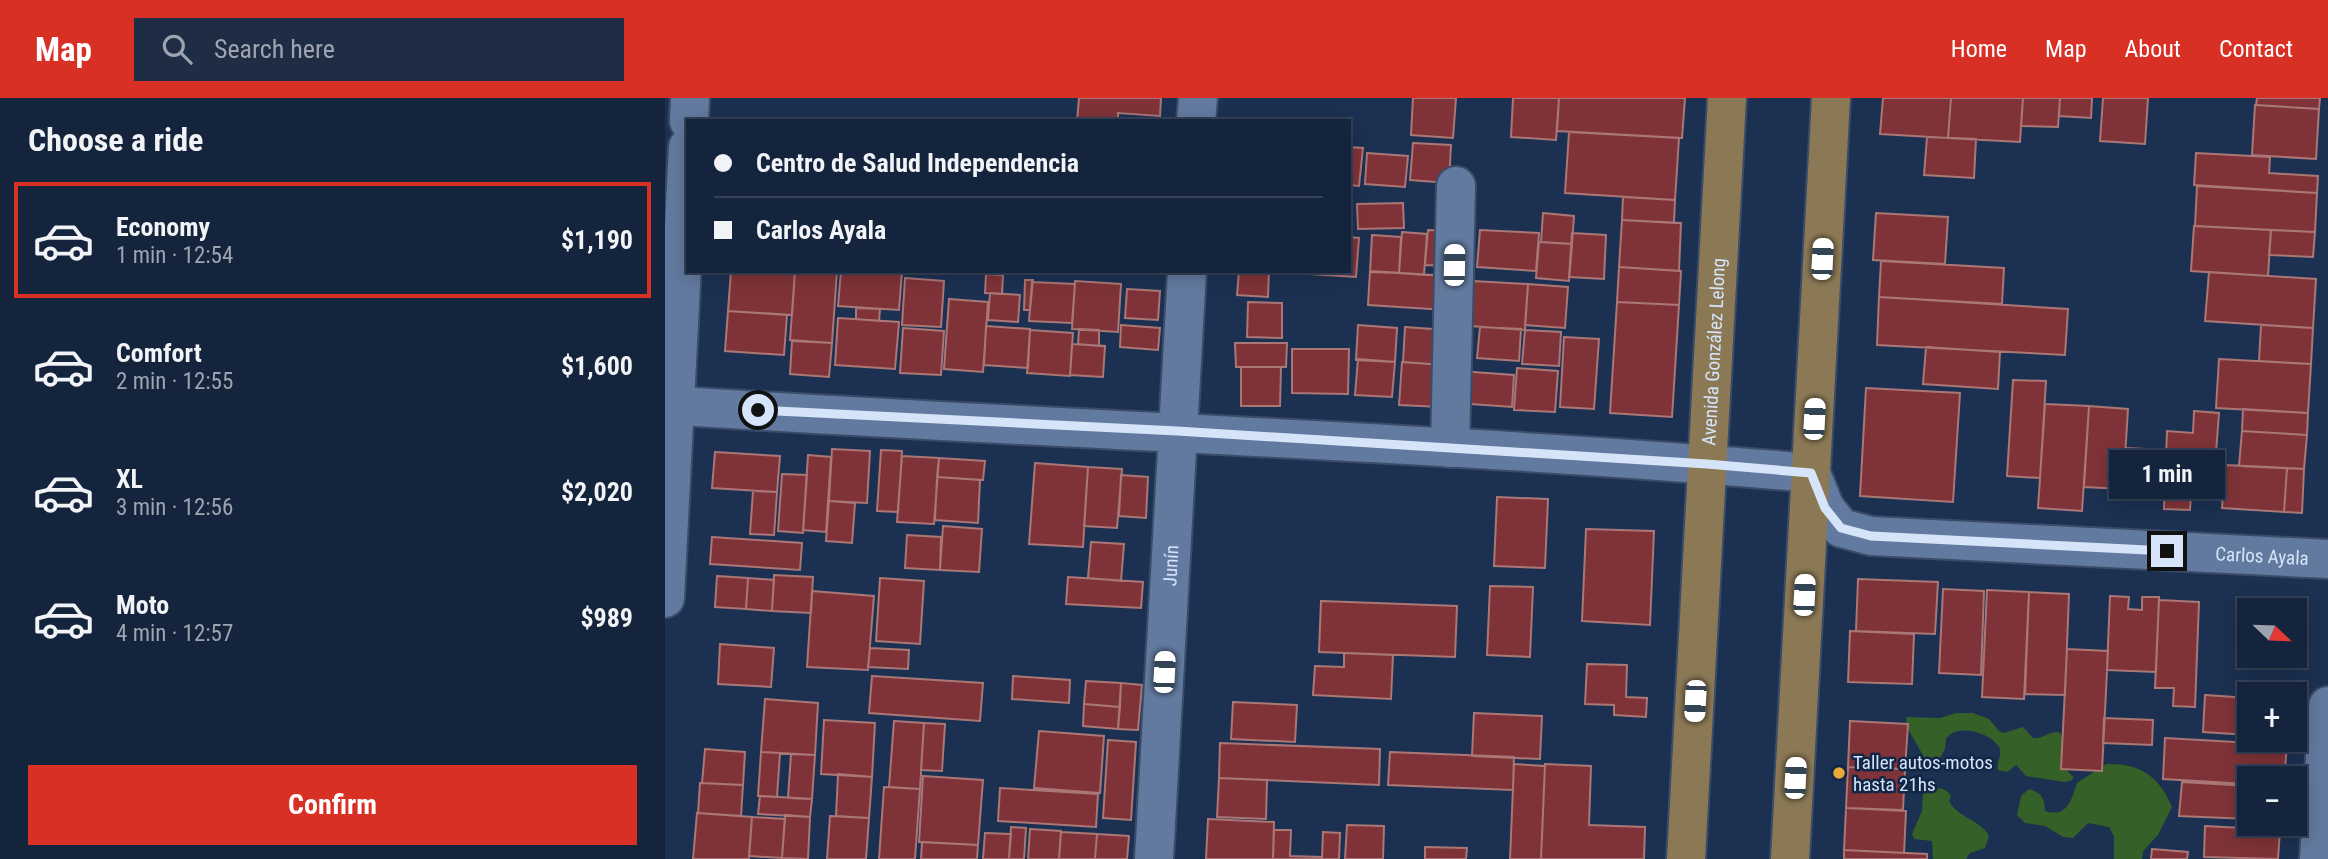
<!DOCTYPE html>
<meta charset="utf-8">
<style>
body{margin:0;font-family:"Roboto Condensed",sans-serif;background:#1e2c44;color:#f1f3f6;height:100vh;display:flex;flex-direction:column;font-size:26px;white-space:nowrap}
*{box-sizing:border-box;margin:0}
p{font-size:23px;color:#9da4b0}
.icon{flex:none;width:38px;height:38px;fill:none;stroke:currentColor;stroke-width:2;stroke-linecap:round;stroke-linejoin:round}
.map{position:relative;flex:1;overflow:hidden}
.sheet{display:flex;flex-direction:column;background:#15243d;width:665px}
.sheet>*{flex:none}
.hud{position:absolute;left:21px;top:21px;width:665px;height:154px;border-radius:0px;box-shadow:0 4px 18px #0003,0 0 0 2px #344157;display:grid;align-content:center;height:154px;padding:0 28px;background:#15243d}
.needle{width:46px;rotate:113deg}
.fabs{position:absolute;left:1572px;top:500px;display:grid;gap:14px}
.fabs a{display:grid;place-items:center;width:70px;height:70px;border-radius:0px;background:#15243d;box-shadow:0 4px 18px #0003,0 0 0 2px #344157;font-size:35px}
.end{position:absolute;width:32px;height:32px;margin:-16px;border:9px solid #d6e4f9;background:#111;box-shadow:0 0 0 4px #111}
.from{border-radius:50%}
.bubble{position:absolute;height:49px;border-radius:0px;background:#15243d;box-shadow:0 4px 18px #0003,0 0 0 2px #344157;font-size:23px;font-weight:700;line-height:49px;text-align:center}
.car{position:absolute;width:21px;height:42px;margin:-21px -10px;border-radius:9px;box-shadow:0 0 5px 2px #0007;background:linear-gradient(#fff 24%,#345 0 40%,#fff 0 76%,#345 0 86%,#fff 0)}
.hud b{display:flex;align-items:center;gap:24px;height:66px;font-size:26px}
.hud b+b{border-top:2px solid #344157}
.hud i{width:18px;height:18px;background:#f1f3f6}
ul{padding:0;list-style:none}
li{display:flex;align-items:center;gap:21px;height:116px;margin:0 14px 10px;padding:0 14px;border:4px solid transparent;border-radius:0px}
li div{flex:1}
li b{display:block;font-size:26px}
li em{font-style:normal;font-weight:700}
li.current{border-color:#d93025}
li>.icon{width:63px;height:63px;stroke-width:1.5}
h2{padding:0 28px;font-size:32px;line-height:84px}
.button{display:flex;gap:14px;margin-top:auto;padding:14px 28px}
.button a{flex:1;height:80px;border-radius:0px;background:#d93025;color:#fff;font-size:28px;font-weight:700;line-height:80px;text-align:center}
header{display:flex;align-items:center;gap:42px;box-sizing:border-box;height:98px;padding:0 35px;background:#d93025;color:#fff}
header strong{font-size:33px}
nav{display:flex;gap:38px;margin-inline-start:auto;font-size:24px}
.search{width:490px;height:63px;background:#1e2c44;display:flex;align-items:center;gap:18px;box-sizing:border-box;padding:0 24px;border-radius:0px;color:#9da4b0;font-size:26px}
main{display:flex;flex:1;min-height:0}
.map>svg:first-child{display:block}
.green{fill:#356027}
.building{fill:#7f3338;stroke:#a77;stroke-width:2}
.lines{fill:none;stroke-linecap:round;stroke-linejoin:round}
.minor-casing{stroke:#3b4c68;stroke-width:42}
.major-casing{stroke:#3b4c68;stroke-width:42}
.minor{stroke:#627a9f;stroke-width:38}
.major{stroke:#8b7955;stroke-width:38}
.route{stroke:#d6e4f9;stroke-width:9}
.poi-dot{fill:#e8ab37;stroke:#122645;stroke-width:2.5}
.labels{text-anchor:middle;dominant-baseline:central;stroke-width:5;stroke-linejoin:round;paint-order:stroke}
.street-label{font-size:19px;fill:#d6e4f9;stroke:#122645}
.poi-label{font-size:19px;fill:#d6e4f9;stroke:#122645;text-anchor:start}
</style>
<header>
<strong>Map</strong>
<div class="search"><svg class="icon" aria-label="search" viewBox="0 0 24 24"><circle cx="10" cy="10" r="6"/><path d="M15 15l6 6"/></svg>Search here</div>
<nav><a>Home</a><a>Map</a><a>About</a><a>Contact</a></nav>
</header>
<main>
<section class="sheet">
<h2>Choose a ride</h2>
<ul>
<li class="current"><svg class="icon" aria-label="car" viewBox="0 0 24 24"><path d="M5 17H2v-5l4-1 3-4h7l3 4 3 1v5h-3M9 17h6M6 11h13"/><circle cx="7" cy="17" r="2"/><circle cx="17" cy="17" r="2"/></svg><div><b>Economy</b><p>1 min · 12:54</p></div><em>$1,190</em></li>
<li><svg class="icon" aria-label="car" viewBox="0 0 24 24"><path d="M5 17H2v-5l4-1 3-4h7l3 4 3 1v5h-3M9 17h6M6 11h13"/><circle cx="7" cy="17" r="2"/><circle cx="17" cy="17" r="2"/></svg><div><b>Comfort</b><p>2 min · 12:55</p></div><em>$1,600</em></li>
<li><svg class="icon" aria-label="car" viewBox="0 0 24 24"><path d="M5 17H2v-5l4-1 3-4h7l3 4 3 1v5h-3M9 17h6M6 11h13"/><circle cx="7" cy="17" r="2"/><circle cx="17" cy="17" r="2"/></svg><div><b>XL</b><p>3 min · 12:56</p></div><em>$2,020</em></li>
<li><svg class="icon" aria-label="car" viewBox="0 0 24 24"><path d="M5 17H2v-5l4-1 3-4h7l3 4 3 1v5h-3M9 17h6M6 11h13"/><circle cx="7" cy="17" r="2"/><circle cx="17" cy="17" r="2"/></svg><div><b>Moto</b><p>4 min · 12:57</p></div><em>$989</em></li>
</ul>
<div class="button"><a>Confirm</a></div>
</section>
<div class="map">
<svg width="1663" height="761" viewBox="0 0 1663 761">
<rect width="100%" height="100%" fill="#1c3051"/>
<path class="green" d="M1291,615H1308L1324,621L1334,633L1339,635L1358,629L1368,640C1378,641 1384,633 1394,634C1403,644 1401,656 1399,669L1409,680L1405,683L1399,684L1361,678L1351,667L1342,674L1333,672C1331,664 1337,658 1335,651C1329,637 1303,629 1290,634C1287,634 1284,638 1281,640L1280,651L1275,660L1265,664L1260,661L1242,629L1241,619L1275,620Z
M1441,666C1475,665 1494,678 1507,709L1493,737L1478,753L1477,761H1449V738L1444,729L1423,725L1408,740L1398,739L1380,728L1360,725L1352,717L1356,698L1364,691C1376,695 1380,700 1380,713C1402,720 1406,703 1412,685Z
M1268,690C1276,690 1281,690 1286,698L1284,703C1293,720 1316,722 1324,738L1320,750L1305,755L1301,761H1268L1267,743L1249,741L1247,736L1257,713L1258,695Z"/>
<path class="building" d="M414,0H496L495,18L453,15V23H412Z
M748,0H791L788,40L746,37Z
M848,0H894L891,42L846,39Z
M894,0H1020L1017,40L892,33Z
M1218,0H1286L1283,40L1215,36Z
M1286,0H1358L1355,44L1283,40Z
M1358,0H1395L1393,29L1356,28Z
M1395,0H1427L1426,20L1394,18Z
M1438,0H1483L1480,46L1435,43Z
M1592,0H1655L1654,11L1591,7Z
M1590,7L1654,11L1651,61L1587,57Z
M904,34L1014,40L1010,102L900,95Z
M1262,39L1311,41L1309,80L1259,77Z
M748,45L786,47L784,85L745,82Z
M684,49L698,50L694,88L684,87Z
M702,55L743,58L740,89L700,86Z
M1531,55L1605,59L1604,75L1653,78L1652,95L1529,87Z
M1532,88L1652,95L1650,134L1530,128Z
M958,99L1010,102L1009,125L957,122Z
M738,105L739,130L693,131L692,106Z
M878,115L909,118L907,146L876,144Z
M1211,115L1283,119L1280,166L1208,162Z
M957,122L1016,125L1014,173L954,169Z
M1529,128L1606,132L1603,178L1526,173Z
M763,132L787,133L785,168L760,167Z
M815,132L874,135L871,173L812,169Z
M1606,132L1650,134L1648,159L1604,157Z
M737,134L762,136L759,177L734,175Z
M907,135L941,137L939,181L904,179Z
M707,137L736,139L734,175L705,174Z
M684,139L694,140L691,179L611,174L684,173Z
M874,144L907,146L904,183L871,180Z
M1216,163L1339,170L1337,206L1214,199Z
M954,169L1016,173L1014,207L952,204Z
M66,173H130L127,217L63,213Z
M130,173H172L167,245L125,242Z
M176,173H237L234,212L173,208Z
M574,173H604L603,199L572,197Z
M705,173L783,178L781,212L703,207Z
M1544,174L1651,181L1648,230L1540,223Z
M321,176L338,177L337,196L320,195Z
M240,180L279,183L276,229L237,227Z
M360,182H368L365,212H359Z
M410,183L456,186L453,234L407,231Z
M808,183L863,186L860,232L805,228Z
M367,184L410,186L407,225L364,223Z
M863,186L903,189L900,230L860,227Z
M462,191L495,193L493,222L460,220Z
M325,195L355,197L353,224L323,222Z
M1214,199L1403,211L1400,257L1212,247Z
M284,201L323,204L318,274L279,271Z
M583,204L617,205V240L582,239Z
M952,204L1014,207L1007,319L945,315Z
M191,210L215,211L214,223L191,221Z
M63,213L122,217L119,257L60,253Z
M173,220L234,224L230,271L170,267Z
M456,227L495,230L493,252L455,249Z
M693,227L732,230L730,264L691,262Z
M1596,227L1648,230L1646,266L1594,263Z
M321,228L365,231L363,270L319,267Z
M740,229L781,232L778,267L738,264Z
M815,229L856,231L854,263L812,260Z
M238,230L279,233L276,277L235,275Z
M414,231L434,232V248L413,246Z
M365,232L408,235L405,278L362,275Z
M860,232L896,234L894,268L857,266Z
M899,239L934,241L929,311L895,309Z
M127,243L167,245L164,279L125,276Z
M570,245H622L621,269H571Z
M407,246L440,248L438,279L405,277Z
M1261,249L1335,254L1333,291L1258,286Z
M627,251H684L683,296L627,295Z
M693,261L730,264L727,299L690,297Z
M1554,261L1646,266L1643,315L1551,310Z
M737,264L778,267L776,309L734,307Z
M576,269H616L615,308H576Z
M852,270L893,273L890,314L849,312Z
M794,273L849,277L847,309L792,305Z
M1348,282L1381,283L1375,380L1342,378Z
M1201,290L1295,295L1288,404L1195,398Z
M1380,306L1424,308L1417,413L1373,410Z
M1424,308L1463,311L1458,391L1419,389Z
M1578,311L1643,315L1642,337L1577,333Z
M1529,313L1554,315L1549,381L1527,379L1525,412L1499,411L1502,333L1528,335Z
M1577,333L1642,337L1639,371L1574,368Z
M1461,350L1500,352L1499,385L1459,382Z
M167,351L205,353L202,405L164,403Z
M216,352L237,353L233,414L212,413Z
M50,354L115,358L112,394L47,390Z
M143,357L166,359L161,434L138,432Z
M237,358L274,360L269,426L232,424Z
M274,360L320,363L318,382L272,379Z
M370,365L423,369L418,449L364,446Z
M1560,367L1622,370L1619,414L1557,410Z
M423,369L457,371L452,430L419,428Z
M1622,370L1639,371L1637,415L1619,414Z
M117,376L142,377L138,435L113,433Z
M456,377L483,379L481,420L454,418Z
M272,379L315,382L313,425L270,422Z
M88,393L112,394L109,437L85,436Z
M832,399L883,401L880,470L829,468Z
M164,403L190,405L187,445L161,443Z
M278,428L317,431L314,474L275,472Z
M921,431L989,433L985,527L917,523Z
M242,437L276,439L275,472L240,470Z
M47,439L137,445L135,472L45,466Z
M426,444L459,446L456,483L423,480Z
M109,477L148,479L146,515L107,513Z
M52,478L83,480L81,511L50,509Z
M403,479L478,484L476,510L401,506Z
M83,480L109,482L107,513L81,511Z
M215,480L259,483L255,546L211,543Z
M1193,481L1273,484L1270,536L1191,533Z
M825,488L868,489L865,559L822,557Z
M1278,491L1319,493L1316,577L1274,575Z
M1322,492L1364,494L1359,601L1317,599Z
M147,493L209,498L203,572L142,569Z
M1364,494L1404,496L1400,597L1360,596Z
M1445,498L1464,499L1463,511L1477,512V499H1494L1491,574L1442,572Z
M1494,502L1534,504L1530,609L1508,608L1509,590H1490Z
M656,503L792,508L790,559L654,554Z
M1185,533L1249,536L1247,586L1183,584Z
M55,546L109,550L106,589L53,586Z
M205,550L244,552L243,571L203,569Z
M1402,551L1443,553L1437,673L1396,671Z
M679,555L728,557L726,601L648,597L650,568L679,569Z
M922,566L962,567L961,599L982,600L981,619L949,617V607L920,606Z
M207,578L318,585L315,623L204,615Z
M348,578L405,582L404,605L347,601Z
M421,583L456,585L455,609L419,606Z
M456,585L477,587L473,632L453,631Z
M1540,597L1584,600V637L1538,634Z
M100,601L153,605L150,657L96,654Z
M568,604L632,607L630,644L566,641Z
M419,606L455,609L453,631L418,628Z
M809,615L877,618L875,661L807,658Z
M1439,620L1488,622L1487,647L1438,645Z
M159,622L210,625L207,679L156,676Z
M229,623L259,625L255,691L224,689Z
M1185,623L1243,626L1240,671L1183,669Z
M259,625L280,626L277,673L256,672Z
M374,633L439,638L435,695L369,690Z
M1500,640L1622,647L1620,671L1583,670L1582,686L1498,681Z
M443,642L471,644L466,722L438,720Z
M555,645L715,651L714,687L554,680Z
M40,651L80,654L78,687L37,685Z
M96,654L115,655L112,699L93,698Z
M725,654L849,659L848,692L723,687Z
M126,656L150,657L147,701L123,700Z
M849,666L880,668L876,761H845Z
M880,666L926,668L924,727L980,729L979,761H876Z
M1183,669L1240,671L1238,712L1181,710Z
M1583,670L1627,672L1626,681H1584V686H1582Z
M173,676L207,679L204,720L171,718Z
M258,678L318,682L313,747L254,744Z
M554,680L602,682L601,721L552,719Z
M1517,684L1584,688V721L1514,718Z
M35,685L78,687L76,718L33,715Z
M219,689L255,691L250,761H214Z
M335,690L433,696L431,729L333,723Z
M95,698L147,701L145,719L93,716Z
M1181,710L1241,713L1239,755L1179,752Z
M32,715L87,719L84,761H28Z
M120,717L145,719L143,761L117,760Z
M165,718L204,720L201,761H162Z
M87,719L120,721L117,760L84,758Z
M543,721L609,724L608,761H541Z
M682,727L719,728L718,761H680Z
M1540,728L1615,732L1613,761L1539,759Z
M346,729L361,730L359,761H344Z
M365,731L396,733L394,761H363Z
M609,732H626L625,758L657,759V761H608Z
M396,734L432,736L430,761H394Z
M658,734L675,735L674,761H657Z
M320,735L346,736L344,761H318Z
M432,736L464,738L462,761H430Z
M257,744L313,747L312,761H256Z
M760,749L802,750L801,761H760Z
M1487,751L1523,754L1522,761H1486Z
M1179,752L1262,756V761H1179Z"/>
<g class="lines">
<g class="minor-casing">
<g id="minor">
<path d="M24,23L25,0"/>
<path d="M531,23L533,0"/>
<path id="s1" d="M0,307C382,332 765,342 1146,375L1160,410L1176,430L1206,438L1663,461"/>
<path d="M785,350L791,88"/>
<path d="M0,500L23,49"/>
<path id="s2" d="M489,761L522,173"/>
<path d="M1654,761L1663,608"/>
</g>
</g>
<g class="major-casing">
<g id="major">
<path id="s3" d="M1021,761L1062,0"/>
<path d="M1125,761L1166,0"/>
</g>
</g>
<use href="#minor" class="minor"/>
<use href="#major" class="major"/>
</g>
<g class="lines">
<path class="route" d="M93,312L512,333L1042,366L1146,375L1160,410L1176,430L1206,438L1502,453"/>
</g>
<circle class="poi-dot" cx="1174" cy="675" r="7"/>
<g class="labels">
<g class="street-label">
<text stroke="none"><textPath href="#s3" startOffset="508">Avenida González Lelong</textPath></text>
<text stroke="none"><textPath href="#s1" startOffset="1634">Carlos Ayala</textPath></text>
<text stroke="none"><textPath href="#s2" startOffset="294">Junín</textPath></text>
</g>
<g class="poi-label">
<text x="1188" y="664">Taller autos-motos<tspan x="1188" dy="22">hasta 21hs</tspan></text>
</g>
</g>
</svg>
<div class="fabs">
<a><svg class="needle" viewBox="-14 -14 28 28"><path d="M0-13l5 13h-10z" fill="#e53935"/><path d="M0 13l5-13h-10z" fill="#9da4b0"/></svg></a>
<a>+</a>
<a>−</a>
</div>
<i class="end from" style="left:93px;top:312px"></i>
<i class="end" style="left:1502px;top:453px"></i>
<div class="bubble" style="left:1444px;top:352px;width:116px">1 min</div>
<i class="car" style="left:1157px;top:161px;rotate:3deg"></i>
<i class="car" style="left:789px;top:167px;rotate:1deg"></i>
<i class="car" style="left:1149px;top:321px;rotate:3deg"></i>
<i class="car" style="left:1139px;top:497px;rotate:3deg"></i>
<i class="car" style="left:499px;top:574px;rotate:3deg"></i>
<i class="car" style="left:1030px;top:603px;rotate:183deg"></i>
<i class="car" style="left:1130px;top:680px;rotate:3deg"></i>
<div class="hud">
<b><i class="from"></i>Centro de Salud Independencia</b>
<b><i></i>Carlos Ayala</b>
</div>
</div>
</main>
